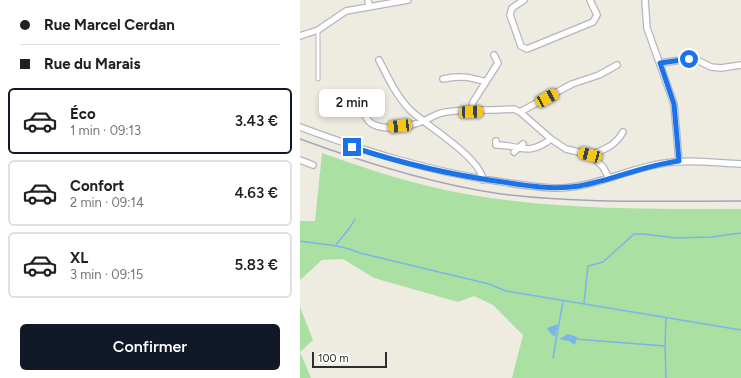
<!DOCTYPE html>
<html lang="fr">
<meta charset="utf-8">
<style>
body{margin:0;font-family:Figtree,sans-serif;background:#f2f2f2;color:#202124;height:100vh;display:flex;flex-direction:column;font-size:15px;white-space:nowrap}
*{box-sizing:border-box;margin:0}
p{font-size:13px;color:#757577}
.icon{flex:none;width:22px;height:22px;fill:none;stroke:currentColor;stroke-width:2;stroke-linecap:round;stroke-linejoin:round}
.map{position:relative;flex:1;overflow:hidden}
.side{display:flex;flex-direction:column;background:#fff;width:300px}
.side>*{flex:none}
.banner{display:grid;align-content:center;height:88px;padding:0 20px;background:#fff}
.scale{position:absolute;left:12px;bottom:10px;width:75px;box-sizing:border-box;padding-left:4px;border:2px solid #2e2e2e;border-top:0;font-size:11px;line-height:14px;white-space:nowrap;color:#2e2e2e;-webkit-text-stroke:3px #fff;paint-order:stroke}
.end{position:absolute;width:18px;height:18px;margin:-9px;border:5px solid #1a73e8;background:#fff;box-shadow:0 0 0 2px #fff}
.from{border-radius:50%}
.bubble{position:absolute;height:28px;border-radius:6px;background:#fff;box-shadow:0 2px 6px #0003;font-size:13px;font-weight:600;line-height:28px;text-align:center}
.car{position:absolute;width:12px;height:24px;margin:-12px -6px;border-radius:5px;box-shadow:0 0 3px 1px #0007;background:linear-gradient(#f5c518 24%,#345 0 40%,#f5c518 0 76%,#345 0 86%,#f5c518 0)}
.banner b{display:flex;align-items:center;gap:14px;height:38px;font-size:15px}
.banner b+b{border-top:1px solid #e0e0e0}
.banner i{width:10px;height:10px;background:#202124}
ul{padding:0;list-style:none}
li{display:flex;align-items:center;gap:12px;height:66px;margin:0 8px 6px;padding:0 12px;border:2px solid #e0e0e0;border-radius:6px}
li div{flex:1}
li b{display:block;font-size:15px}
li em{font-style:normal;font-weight:600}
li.selected{border-color:#111827}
li>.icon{width:36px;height:36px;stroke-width:1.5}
.action{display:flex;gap:8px;margin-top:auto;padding:8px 20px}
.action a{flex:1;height:46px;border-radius:6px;background:#111827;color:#fff;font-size:16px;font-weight:600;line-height:46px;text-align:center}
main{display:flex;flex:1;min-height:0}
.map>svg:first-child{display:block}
.green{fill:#aae1a2}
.water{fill:#7bb5e9}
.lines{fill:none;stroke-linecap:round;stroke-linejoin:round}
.stream{stroke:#7bb5e9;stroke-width:1.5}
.service-casing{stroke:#b5b5c0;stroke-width:5}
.minor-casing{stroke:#b5b5c0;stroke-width:8}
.service{stroke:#fff;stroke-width:3}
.minor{stroke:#fff;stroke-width:5.5}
.rail{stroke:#a5a4b7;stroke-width:1.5}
.route{stroke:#1a73e8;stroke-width:5}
</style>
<main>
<section class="side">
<div class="banner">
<b><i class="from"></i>Rue Marcel Cerdan</b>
<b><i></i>Rue du Marais</b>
</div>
<ul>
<li class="selected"><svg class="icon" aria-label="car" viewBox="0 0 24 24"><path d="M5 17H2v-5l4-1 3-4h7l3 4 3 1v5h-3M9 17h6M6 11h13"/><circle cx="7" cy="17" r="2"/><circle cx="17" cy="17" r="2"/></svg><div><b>Éco</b><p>1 min · 09:13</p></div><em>3.43 €</em></li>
<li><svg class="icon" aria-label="car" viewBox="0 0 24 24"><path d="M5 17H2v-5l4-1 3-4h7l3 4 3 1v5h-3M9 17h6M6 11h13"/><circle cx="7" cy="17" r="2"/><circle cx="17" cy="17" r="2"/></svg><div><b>Confort</b><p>2 min · 09:14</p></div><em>4.63 €</em></li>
<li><svg class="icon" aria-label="car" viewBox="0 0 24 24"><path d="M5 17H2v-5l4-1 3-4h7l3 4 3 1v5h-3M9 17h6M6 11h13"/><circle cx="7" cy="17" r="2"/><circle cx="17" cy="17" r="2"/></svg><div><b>XL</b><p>3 min · 09:15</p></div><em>5.83 €</em></li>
</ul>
<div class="action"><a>Confirmer</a></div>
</section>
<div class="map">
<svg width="441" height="378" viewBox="0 0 441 378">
<rect width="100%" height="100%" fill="#eeebe1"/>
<path class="green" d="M22,153C77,173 132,190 191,198C274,210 357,209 441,209V378H212L223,335L193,305L174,296L158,302L74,278L43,259L22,260L0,280V221H15Z
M0,307L13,340L0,352L11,378H0Z"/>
<path class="water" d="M258,324L255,337L250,333L247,328Z
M268,334L277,337L275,345L269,341L259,339Z"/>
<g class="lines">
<path class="stream" d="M0,241C21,245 40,244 60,253L189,284L206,291L441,330
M36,245L51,226L55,219
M284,303L288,266L303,262L334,234H343L376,238L411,237L441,233
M275,339L365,346
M253,358L263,301
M366,378L365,346L366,318"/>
<g class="service-casing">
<path id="service" d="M18,79V30"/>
</g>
<g class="minor-casing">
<path id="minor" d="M68,0L69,6
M224,0L212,8L210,15L221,46L227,49L293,22L297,15L290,0
M345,0L347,28L374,104L379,161
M0,36L18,30L46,11L108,0
M79,60C88,78 96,95 110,110C128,127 180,157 183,180
M360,63L389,59L399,61L411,67L421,68L441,65
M143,79C159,75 170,77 186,82
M171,112L173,102L198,63L194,55
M220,112L272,84L299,75L317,65
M66,117C74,134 109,127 123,121C131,118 137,113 146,112C166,109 192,111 214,109L220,112L251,139L266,149L291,155L303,167L309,178
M0,127C65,151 127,171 196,181C216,184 238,188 259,188C296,187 329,168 365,163C390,159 416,163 441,164
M196,141V145C221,145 227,157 251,139
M214,152L223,144
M291,155C305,149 315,146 323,132
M0,160L13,165"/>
</g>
<use href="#service" class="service"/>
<use href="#minor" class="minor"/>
<path class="rail" d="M0,139C65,163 132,184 201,194C280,204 362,201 441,201"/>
</g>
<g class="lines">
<path class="route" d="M52,147C101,163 151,175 203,182C227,186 254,190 279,186C313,180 345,165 379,161L374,104L360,63L389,59"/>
</g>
</svg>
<div class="scale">100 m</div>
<i class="end from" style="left:389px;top:59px"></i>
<i class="end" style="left:52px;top:147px"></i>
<div class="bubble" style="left:19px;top:89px;width:66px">2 min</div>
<i class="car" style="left:247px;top:98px;rotate:61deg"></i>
<i class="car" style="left:171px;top:112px;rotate:88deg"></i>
<i class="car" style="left:100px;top:126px;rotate:264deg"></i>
<i class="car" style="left:290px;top:155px;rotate:285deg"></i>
</div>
</main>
